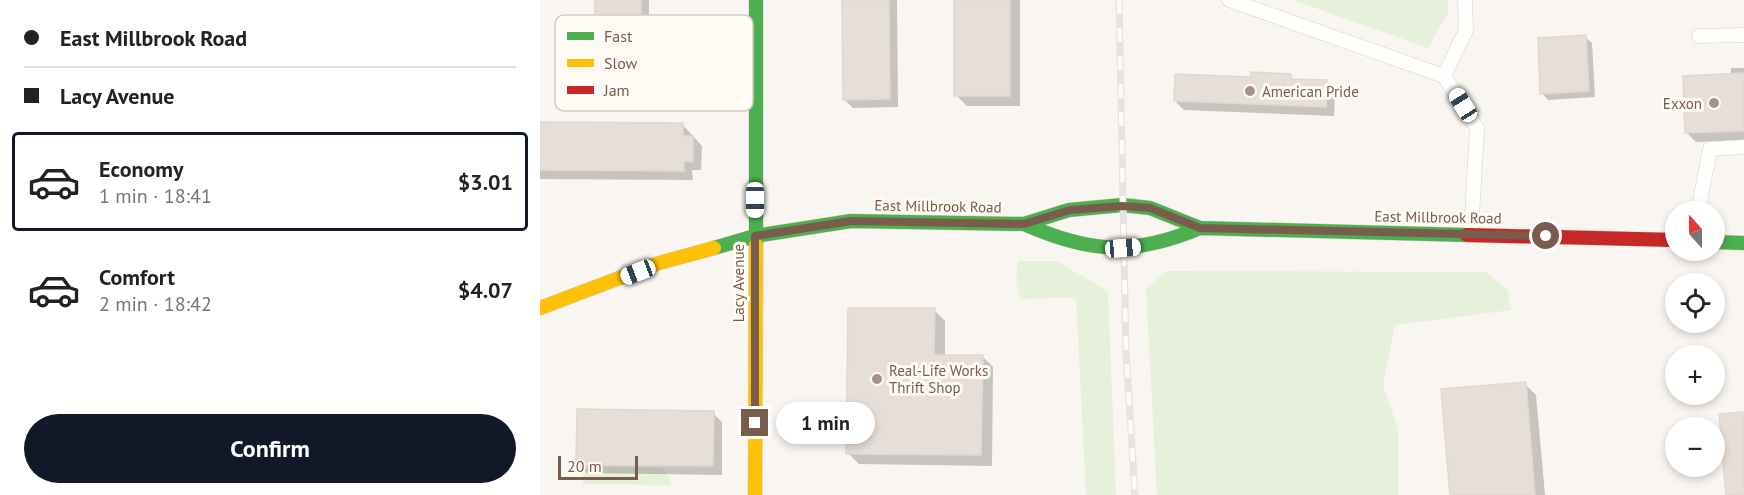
<!DOCTYPE html>
<meta charset="utf-8">
<style>
body{margin:0;font-family:"PT Sans",sans-serif;background:#f6f6f6;color:#222;height:100vh;display:flex;flex-direction:column;font-size:22px;white-space:nowrap}
*{box-sizing:border-box;margin:0}
p{font-size:20px;color:#767676}
.icon{flex:none;width:33px;height:33px;fill:none;stroke:currentColor;stroke-width:2;stroke-linecap:round;stroke-linejoin:round}
.map{position:relative;flex:1;overflow:hidden}
.side{display:flex;flex-direction:column;background:#fff;width:540px}
.side>*{flex:none}
.top-card{display:grid;align-content:center;height:132px;padding:0 24px;background:#fff}
.needle{width:39px;rotate:339deg}
.fabs{position:absolute;left:1125px;top:201px;display:grid;gap:12px}
.fabs a{display:grid;place-items:center;width:60px;height:60px;border-radius:50%;background:#fff;box-shadow:0 3px 9px #0003;font-size:30px}
.scale{position:absolute;left:18px;bottom:15px;width:80px;box-sizing:border-box;padding-left:6px;border:3px solid #7a5c4d;border-top:0;font-size:16px;line-height:21px;white-space:nowrap;color:#7a5c4d;-webkit-text-stroke:4px #fffaf3;paint-order:stroke}
.end{position:absolute;width:27px;height:27px;margin:-14px;border:8px solid #7a5c4d;background:#fff;box-shadow:0 0 0 3px #fff}
.from{border-radius:50%}
.bubble{position:absolute;height:42px;border-radius:21px;background:#fff;box-shadow:0 3px 9px #0003;font-size:20px;font-weight:700;line-height:42px;text-align:center}
.car{position:absolute;width:18px;height:36px;margin:-18px -9px;border-radius:8px;box-shadow:0 0 4px 2px #0007;background:linear-gradient(#fff 24%,#345 0 40%,#fff 0 76%,#345 0 86%,#fff 0)}
.top-card b{display:flex;align-items:center;gap:21px;height:57px;font-size:22px}
.top-card b+b{border-top:2px solid #e0e0e0}
.top-card i{width:15px;height:15px;background:#222}
ul{padding:0;list-style:none}
li{display:flex;align-items:center;gap:18px;height:99px;margin:0 12px 9px;padding:0 12px;border:3px solid transparent;border-radius:6px}
li div{flex:1}
li b{display:block;font-size:22px}
li em{font-style:normal;font-weight:700}
li.current{border-color:#111827}
li>.icon{width:54px;height:54px;stroke-width:1.5}
.action{display:flex;gap:12px;margin-top:auto;padding:12px 24px}
.action a{flex:1;height:69px;border-radius:36px;background:#111827;color:#fff;font-size:24px;font-weight:700;line-height:69px;text-align:center}
main{display:flex;flex:1;min-height:0}
.map>svg:first-child{display:block}
.green{fill:#e7f0db}
.shadow{fill:#0003}
.building{fill:#e6ded7;stroke:#e2d8d2;stroke-width:1.5}
.lines{fill:none;stroke-linecap:round;stroke-linejoin:round}
.lane-casing{stroke:#d7d1cb;stroke-width:15}
.fast-casing{stroke:#d9d2cb;stroke-width:15}
.slow-casing{stroke:#d9d2cb;stroke-width:15}
.jam-casing{stroke:#d9d2cb;stroke-width:15}
.lane{stroke:#fefefd;stroke-width:14}
.fast{stroke:#4caf50;stroke-width:14}
.slow{stroke:#ffc107;stroke-width:14}
.jam{stroke:#c62828;stroke-width:14}
.rail-casing{stroke:#e6e3e7;stroke-width:7}
.rail{stroke:#fffaf3;stroke-width:4.5;stroke-dasharray:14;stroke-linecap:butt}
.route{stroke:#7a5c4d;stroke-width:8}
.poi-dot{fill:#a69286;stroke:#fffaf3;stroke-width:2}
.labels{text-anchor:middle;dominant-baseline:central;stroke-width:6;stroke-linejoin:round;paint-order:stroke}
.poi-label{font-size:15px;fill:#7a5c4d;stroke:#fffaf3;text-anchor:start}
.street-label{font-size:15px;fill:#7a5c4d;stroke:#fffaf3}
.key{fill:#fffaf3;stroke:#d7cbc1;stroke-width:1.5}
.key-label{font-size:16px;fill:#7a5c4d}
</style>
<main>
<section class="side">
<div class="top-card">
<b><i class="from"></i>East Millbrook Road</b>
<b><i></i>Lacy Avenue</b>
</div>
<ul>
<li class="current"><svg class="icon" aria-label="car" viewBox="0 0 24 24"><path d="M5 17H2v-5l4-1 3-4h7l3 4 3 1v5h-3M9 17h6M6 11h13"/><circle cx="7" cy="17" r="2"/><circle cx="17" cy="17" r="2"/></svg><div><b>Economy</b><p>1 min · 18:41</p></div><em>$3.01</em></li>
<li><svg class="icon" aria-label="car" viewBox="0 0 24 24"><path d="M5 17H2v-5l4-1 3-4h7l3 4 3 1v5h-3M9 17h6M6 11h13"/><circle cx="7" cy="17" r="2"/><circle cx="17" cy="17" r="2"/></svg><div><b>Comfort</b><p>2 min · 18:42</p></div><em>$4.07</em></li>
</ul>
<div class="action"><a>Confirm</a></div>
</section>
<div class="map">
<svg width="1204" height="495" viewBox="0 0 1204 495">
<rect width="100%" height="100%" fill="#f9f5f0"/>
<path class="green" d="M753,0H908V13L888,48Z
M478,261H516L568,291L576,495H546L536,299C518,295 500,300 480,299L476,281Z
M625,271L946,272L968,290L971,310L855,325L843,385L858,429V495H617L606,289Z
M43,468H122L131,480L130,485L43,484Z"/>
<path class="shadow" d="M57,0H109V90H65L56,81Z
M303,0H357L358,107L313,108L304,99Z
M416,0H480V106H427L416,95Z
M1045,37L1052,43L1055,97L1008,100L1002,93Z
M1191,68H1204V140L1156,142L1147,133L1191,75Z
M750,76L755,81L786,82L795,91L794,116L644,110L635,101L712,79Z
M0,124H142L162,146L161,170H152L153,180L0,179Z
M394,310L405,321V356H442L453,367L452,466L319,464L308,453Z
M985,384L996,395L1005,495H911Z
M173,413L182,422V475L47,473L38,464Z"/>
<path class="building" d="M55,0H101L100,82L55,81Z
M302,0H349L350,99L303,100Z
M414,0H470V96H414Z
M1046,35L1049,91L1000,94L998,38Z
M711,72L751,74V79L787,80L786,107L634,101L635,74L711,77Z
M1204,73V131L1145,133L1143,76Z
M0,122L143,123V136H153V162L144,161V171L0,170Z
M308,308H395L394,355H443L441,455L306,454Z
M986,382L995,495H910L901,389Z
M37,409L174,411L173,466L36,465Z
M1204,412V495H1186L1179,414Z"/>
<g class="lines">
<g class="lane-casing">
<path id="lane" d="M689,0L904,76L937,128L931,234
M1159,36L1204,35
M904,76L926,30L925,0
M1158,212L1170,149L1204,147"/>
</g>
<g class="fast-casing">
<path id="fast" d="M484,224C550,253 593,256 660,228
M1174,242L1204,243
M216,245V0
M174,248L215,236L311,221L484,224L529,210L582,205L610,208L660,228L927,235"/>
</g>
<g class="slow-casing">
<path id="slow" d="M0,308L119,263L174,248
M215,495L216,245"/>
</g>
<g class="jam-casing">
<path id="jam" d="M927,235L1136,240"/>
</g>
<use href="#lane" class="lane"/>
<use href="#fast" class="fast"/>
<use href="#slow" class="slow"/>
<use href="#jam" class="jam"/>
<g class="rail-casing">
<path id="rail" d="M579,0L586,352L595,495"/>
</g>
<use href="#rail" class="rail"/>
</g>
<g class="lines">
<path class="route" d="M215,423V236L311,221L484,224L530,210L582,206L610,208L660,228L1006,236"/>
</g>
<g class="poi-dot">
<circle cx="710" cy="91" r="6"/>
<circle cx="1174" cy="103" r="6"/>
<circle cx="337" cy="379" r="6"/>
</g>
<g class="labels">
<g class="poi-label">
<text x="722" y="91">American Pride</text>
<text x="1162" y="103" text-anchor="end">Exxon</text>
<text x="349" y="370">Real-Life Works<tspan x="349" dy="17">Thrift Shop</tspan></text>
</g>
<g class="street-label">
<text transform="translate(398 206) rotate(1)">East Millbrook Road</text>
<text transform="translate(898 217) rotate(1)">East Millbrook Road</text>
<text transform="translate(198 283) rotate(-90)">Lacy Avenue</text>
</g>
</g>
<rect x="15" y="15" width="198" height="96" rx="9" class="key"/>
<rect x="27" y="32" width="27" height="8" fill="#4caf50"/>
<rect x="27" y="59" width="27" height="8" fill="#ffc107"/>
<rect x="27" y="86" width="27" height="8" fill="#c62828"/>
<g class="key-label">
<text x="64" y="42">Fast</text>
<text x="64" y="69">Slow</text>
<text x="64" y="96">Jam</text>
</g>
</svg>
<div class="fabs">
<a><svg class="needle" viewBox="-14 -14 28 28"><path d="M0-13l5 13h-10z" fill="#e53935"/><path d="M0 13l5-13h-10z" fill="#767676"/></svg></a>
<a><svg class="icon" aria-label="locate" viewBox="0 0 24 24"><circle cx="12" cy="12" r="6"/><path d="M12 2v4M12 18v4M2 12h4M18 12h4"/></svg></a>
<a>+</a>
<a>−</a>
</div>
<div class="scale">20 m</div>
<i class="end from" style="left:1006px;top:236px"></i>
<i class="end" style="left:215px;top:423px"></i>
<div class="bubble" style="left:236px;top:402px;width:99px">1 min</div>
<i class="car" style="left:923px;top:105px;rotate:328deg"></i>
<i class="car" style="left:215px;top:200px;rotate:180deg"></i>
<i class="car" style="left:583px;top:248px;rotate:85deg"></i>
<i class="car" style="left:98px;top:272px;rotate:249deg"></i>
</div>
</main>
